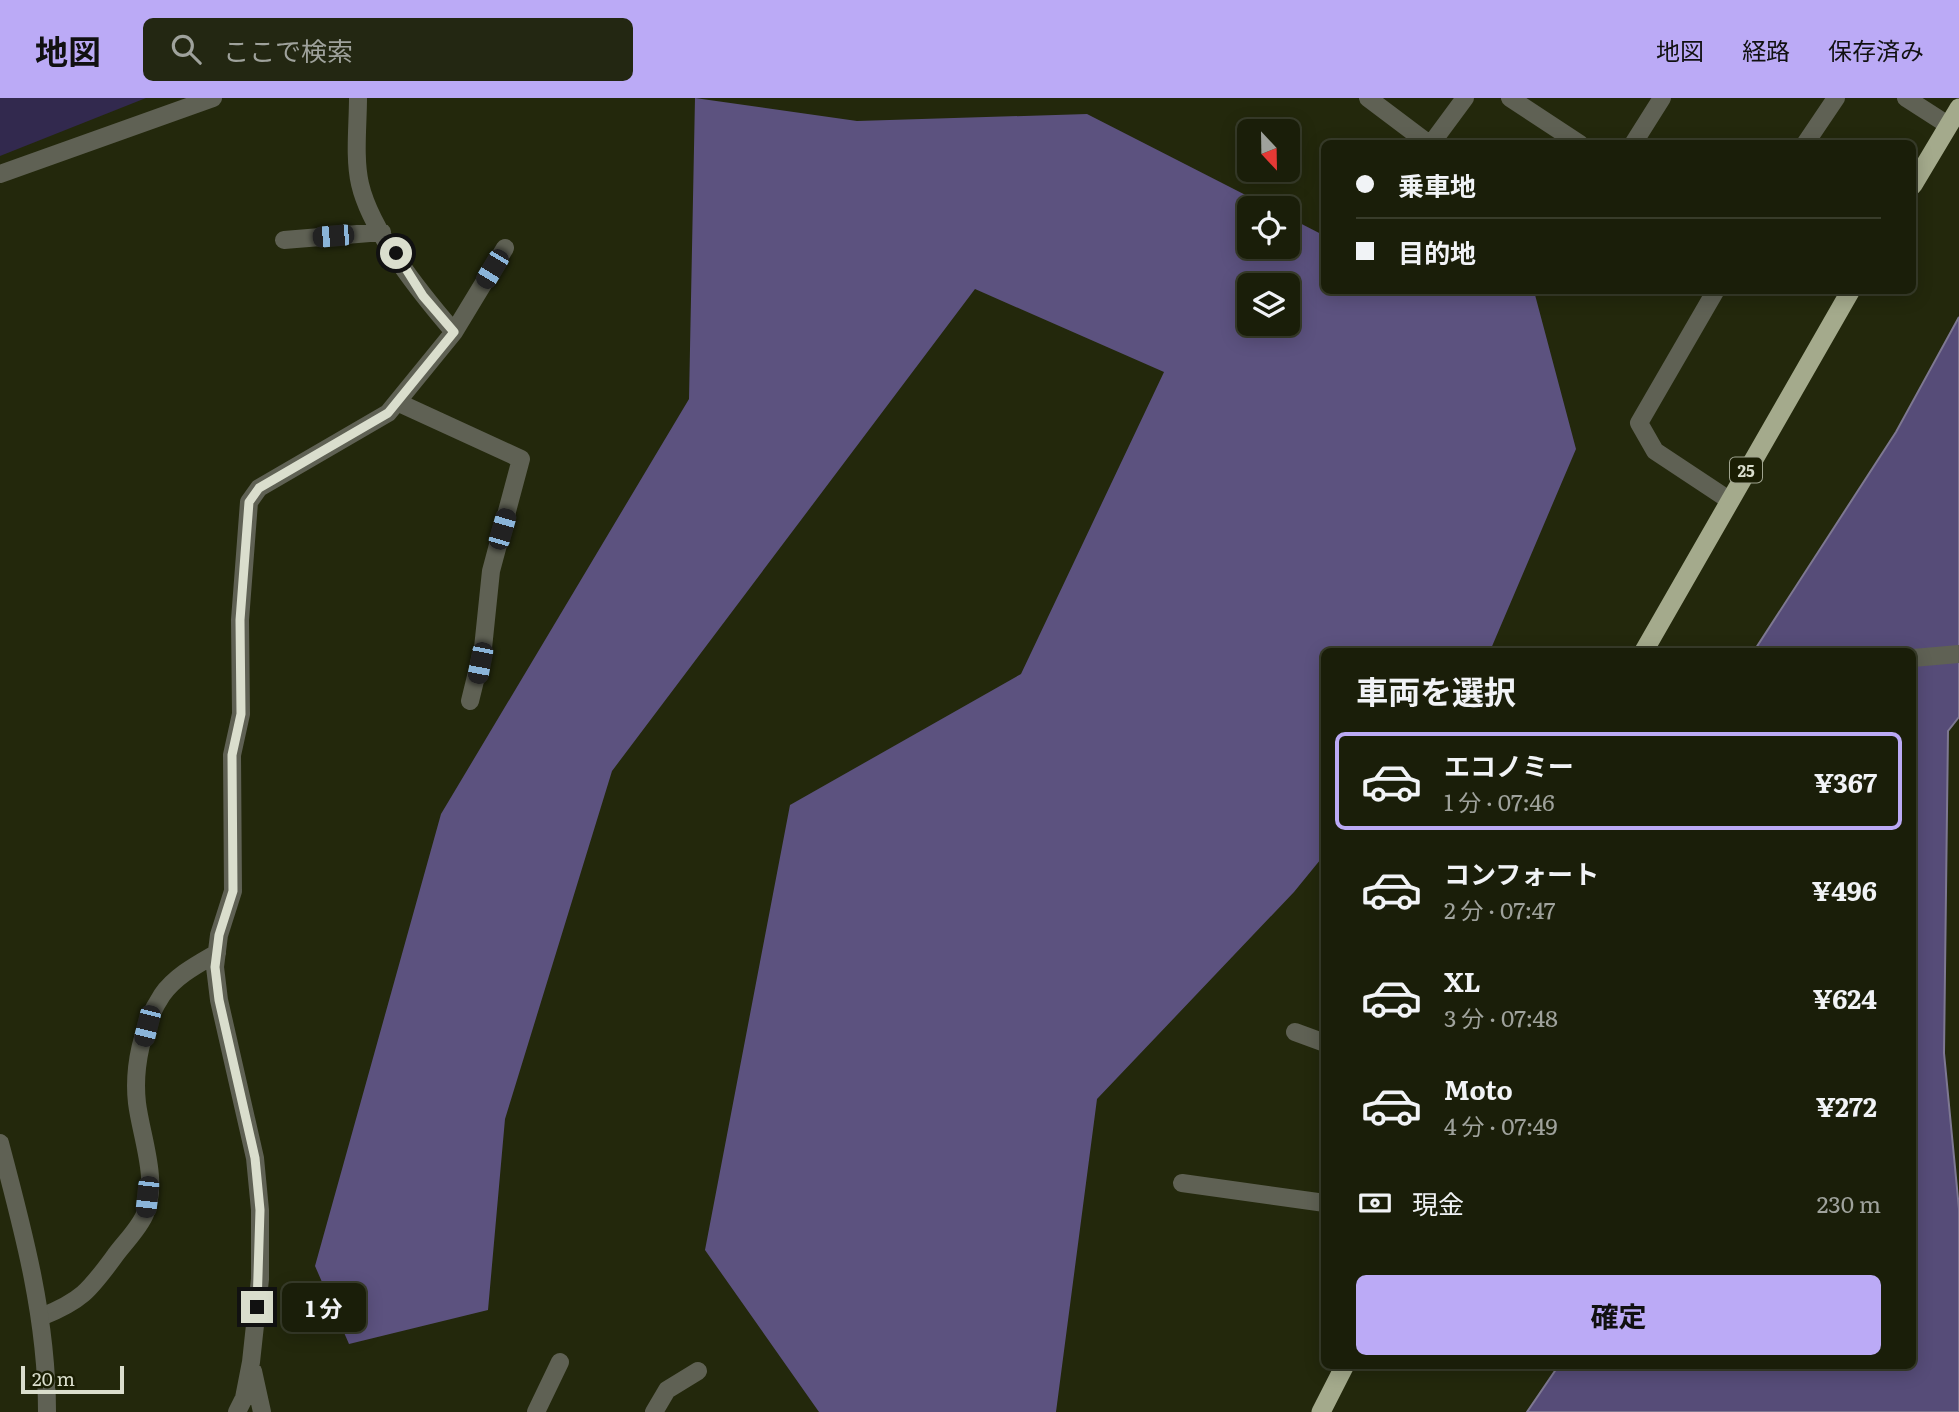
<!DOCTYPE html>
<html lang="ja">
<meta charset="utf-8">
<style>
body{margin:0;font-family:Literata,"Noto Sans JP",serif;background:#232712;color:#f1f3f6;height:100vh;display:flex;flex-direction:column;font-size:26px;white-space:nowrap}
*{box-sizing:border-box;margin:0}
p{font-size:23px;color:#9fa29c}
.icon{flex:none;width:38px;height:38px;fill:none;stroke:currentColor;stroke-width:2;stroke-linecap:round;stroke-linejoin:round}
.map{position:relative;flex:1;overflow:hidden}
.details{position:absolute;left:1321px;top:550px;width:595px;height:721px;display:flex;flex-direction:column;background:#1a1e09;border-radius:10px;box-shadow:0 4px 18px #0003,0 0 0 2px #383c2a}
.details>*{flex:none}
.guide{position:absolute;left:1321px;top:42px;width:595px;height:154px;border-radius:10px;box-shadow:0 4px 18px #0003,0 0 0 2px #383c2a;display:grid;align-content:center;height:154px;padding:0 35px;background:#1a1e09}
.needle{width:46px;rotate:158deg}
.fabs{position:absolute;left:1237px;top:21px;display:grid;gap:14px}
.fabs a{display:grid;place-items:center;width:63px;height:63px;border-radius:10px;background:#1a1e09;box-shadow:0 4px 18px #0003,0 0 0 2px #383c2a;font-size:35px}
.scale{position:absolute;left:21px;bottom:18px;width:103px;box-sizing:border-box;padding-left:7px;border:4px solid #dadecd;border-top:0;font-size:19px;line-height:24px;white-space:nowrap;color:#dadecd;-webkit-text-stroke:5px #1a1e03;paint-order:stroke}
.end{position:absolute;width:32px;height:32px;margin:-16px;border:9px solid #dadecd;background:#111;box-shadow:0 0 0 4px #111}
.from{border-radius:50%}
.bubble{position:absolute;height:49px;border-radius:10px;background:#1a1e09;box-shadow:0 4px 18px #0003,0 0 0 2px #383c2a;font-size:23px;font-weight:700;line-height:49px;text-align:center}
.car{position:absolute;width:21px;height:42px;margin:-21px -10px;border-radius:9px;box-shadow:0 0 5px 2px #0007;background:linear-gradient(#222 24%,#8ab4d8 0 40%,#222 0 76%,#8ab4d8 0 86%,#222 0)}
.guide b{display:flex;align-items:center;gap:24px;height:66px;font-size:26px}
.guide b+b{border-top:2px solid #383c2a}
.guide i{width:18px;height:18px;background:#f1f3f6}
ul{padding:0;list-style:none}
li{display:flex;align-items:center;gap:21px;height:98px;margin:0 14px 10px;padding:0 21px;border:4px solid transparent;border-radius:10px}
li div{flex:1}
li b{display:block;font-size:26px}
li em{font-style:normal;font-weight:700}
li.current{border-color:#bbaaf6}
li>.icon{width:63px;height:63px;stroke-width:1.5}
h2{padding:0 35px;font-size:32px;line-height:84px}
.pay{display:flex;align-items:center;gap:18px;height:77px;padding:0 35px;font-size:26px}
.pay p{margin-inline-start:auto}
.cta{display:flex;gap:14px;margin-top:auto;padding:14px 35px}
.cta a{flex:1;height:80px;border-radius:10px;background:#bbaaf6;color:#111;font-size:28px;font-weight:700;line-height:80px;text-align:center}
header{display:flex;align-items:center;gap:42px;box-sizing:border-box;height:98px;padding:0 35px;background:#bbaaf6;color:#111}
header strong{font-size:33px}
nav{display:flex;gap:38px;margin-inline-start:auto;font-size:24px}
.search{width:490px;height:63px;background:#232712;display:flex;align-items:center;gap:18px;box-sizing:border-box;padding:0 24px;border-radius:10px;color:#9fa29c;font-size:26px}
.map>svg:first-child{display:block}
.green{fill:#32294e}
.forest{fill:#5c527f;fill-rule:evenodd}
.water{fill:#564c78;stroke:#7e7892;stroke-width:2}
.lines{fill:none;stroke-linecap:round;stroke-linejoin:round}
.minor{stroke:#5f6154;stroke-width:18}
.tertiary{stroke:#5f6154;stroke-width:18}
.trunk{stroke:#a4aa8c;stroke-width:19}
.route{stroke:#dadecd;stroke-width:9}
.labels{text-anchor:middle;dominant-baseline:central;stroke-width:7;stroke-linejoin:round;paint-order:stroke}
.shield{fill:#1a1e03;stroke:#a0a490;stroke-width:2}
.shield-label{font-size:16px;font-weight:bold;fill:#dadecd}
</style>
<header>
<strong>地図</strong>
<div class="search"><svg class="icon" aria-label="search" viewBox="0 0 24 24"><circle cx="10" cy="10" r="6"/><path d="M15 15l6 6"/></svg>ここで検索</div>
<nav><a>地図</a><a>経路</a><a>保存済み</a></nav>
</header>
<div class="map">
<svg width="1959" height="1314" viewBox="0 0 1959 1314">
<rect width="100%" height="100%" fill="#23280c"/>
<path class="green" d="M0,0H146L0,58Z"/>
<path class="forest" d="M695,0L857,23L1087,16L1271,110H1250V149H1288V119L1325,138V192L1534,193L1576,351L1490,553H1325V756L1294,794L1097,1001L1056,1314H819L705,1152L790,707L1021,576L1164,274L975,191L612,673L505,1021L488,1212L349,1246L315,1168L441,716L689,301ZM1250,187H1288V226H1250Z"/>
<path class="water" d="M1959,219V619L1948,633L1944,955L1959,1111V1314H1527L1559,1267H1913V553H1754L1896,334Z"/>
<g class="lines">
<path class="minor" d="M358,0C358,27 354,60 360,86C371,134 422,197 454,234
M1368,0L1429,46
M1510,0L1580,46
M1906,0L1948,27
M1431,46L1465,0
M1633,46L1662,0
M1805,46L1836,0
M0,76L213,0
M284,142L382,134
M1716,192L1639,325L1655,353L1729,402
M397,304L521,361L491,473L483,550L470,603
M1295,934L1325,945
M1182,1085L1325,1105
M41,1219C81,1203 89,1193 114,1159C123,1146 139,1131 145,1116C159,1082 141,1038 137,1005C133,970 142,927 162,897C175,878 198,866 217,855
M253,1273L262,1314
M237,1314L244,1300L251,1264L260,1181V1112L255,1060L219,902L215,869L219,837L233,793L232,657L241,616L240,522L249,404L259,390L388,315L454,234L505,150
M536,1314L560,1264
M654,1314L667,1292L698,1273"/>
<path class="tertiary" d="M1913,560L1959,556
M0,1045C24,1135 47,1221 47,1314"/>
<path class="trunk" d="M1913,87L1959,10
M1644,553L1851,192
M1321,1314L1345,1267"/>
</g>
<g class="lines">
<path class="route" d="M257,1209L260,1112L255,1060L219,902L215,869L219,837L233,793L232,657L241,616L240,522L249,404L259,390L388,315L454,234L423,198L396,155"/>
</g>
<g class="labels">
<rect class="shield" x="1730" y="359.5" width="32" height="25" rx="5"/>
<g class="shield-label">
<text x="1746" y="372">25</text>
</g>
</g>
</svg>
<div class="fabs">
<a><svg class="needle" viewBox="-14 -14 28 28"><path d="M0-13l5 13h-10z" fill="#e53935"/><path d="M0 13l5-13h-10z" fill="#9fa29c"/></svg></a>
<a><svg class="icon" aria-label="locate" viewBox="0 0 24 24"><circle cx="12" cy="12" r="6"/><path d="M12 2v4M12 18v4M2 12h4M18 12h4"/></svg></a>
<a><svg class="icon" aria-label="layers" viewBox="0 0 24 24"><path d="M12 4l9 5-9 5-9-5zM3 14l9 5 9-5"/></svg></a>
</div>
<div class="scale">20 m</div>
<i class="end from" style="left:396px;top:155px"></i>
<i class="end" style="left:257px;top:1209px"></i>
<div class="bubble" style="left:282px;top:1185px;width:84px">1 分</div>
<i class="car" style="left:333px;top:138px;rotate:265deg"></i>
<i class="car" style="left:492px;top:171px;rotate:211deg"></i>
<i class="car" style="left:502px;top:431px;rotate:16deg"></i>
<i class="car" style="left:480px;top:565px;rotate:191deg"></i>
<i class="car" style="left:147px;top:928px;rotate:194deg"></i>
<i class="car" style="left:147px;top:1099px;rotate:186deg"></i>
<div class="guide">
<b><i class="from"></i>乗車地</b>
<b><i></i>目的地</b>
</div>
<section class="details">
<h2>車両を選択</h2>
<ul>
<li class="current"><svg class="icon" aria-label="car" viewBox="0 0 24 24"><path d="M5 17H2v-5l4-1 3-4h7l3 4 3 1v5h-3M9 17h6M6 11h13"/><circle cx="7" cy="17" r="2"/><circle cx="17" cy="17" r="2"/></svg><div><b>エコノミー</b><p>1 分 · 07:46</p></div><em>¥367</em></li>
<li><svg class="icon" aria-label="car" viewBox="0 0 24 24"><path d="M5 17H2v-5l4-1 3-4h7l3 4 3 1v5h-3M9 17h6M6 11h13"/><circle cx="7" cy="17" r="2"/><circle cx="17" cy="17" r="2"/></svg><div><b>コンフォート</b><p>2 分 · 07:47</p></div><em>¥496</em></li>
<li><svg class="icon" aria-label="car" viewBox="0 0 24 24"><path d="M5 17H2v-5l4-1 3-4h7l3 4 3 1v5h-3M9 17h6M6 11h13"/><circle cx="7" cy="17" r="2"/><circle cx="17" cy="17" r="2"/></svg><div><b>XL</b><p>3 分 · 07:48</p></div><em>¥624</em></li>
<li><svg class="icon" aria-label="car" viewBox="0 0 24 24"><path d="M5 17H2v-5l4-1 3-4h7l3 4 3 1v5h-3M9 17h6M6 11h13"/><circle cx="7" cy="17" r="2"/><circle cx="17" cy="17" r="2"/></svg><div><b>Moto</b><p>4 分 · 07:49</p></div><em>¥272</em></li>
</ul>
<div class="pay"><svg class="icon" aria-label="cash" viewBox="0 0 24 24"><path d="M3 7h18v10H3z"/><circle cx="12" cy="12" r="2"/></svg>現金<p>230 m</p></div>
<div class="cta"><a>確定</a></div>
</section>
</div>
